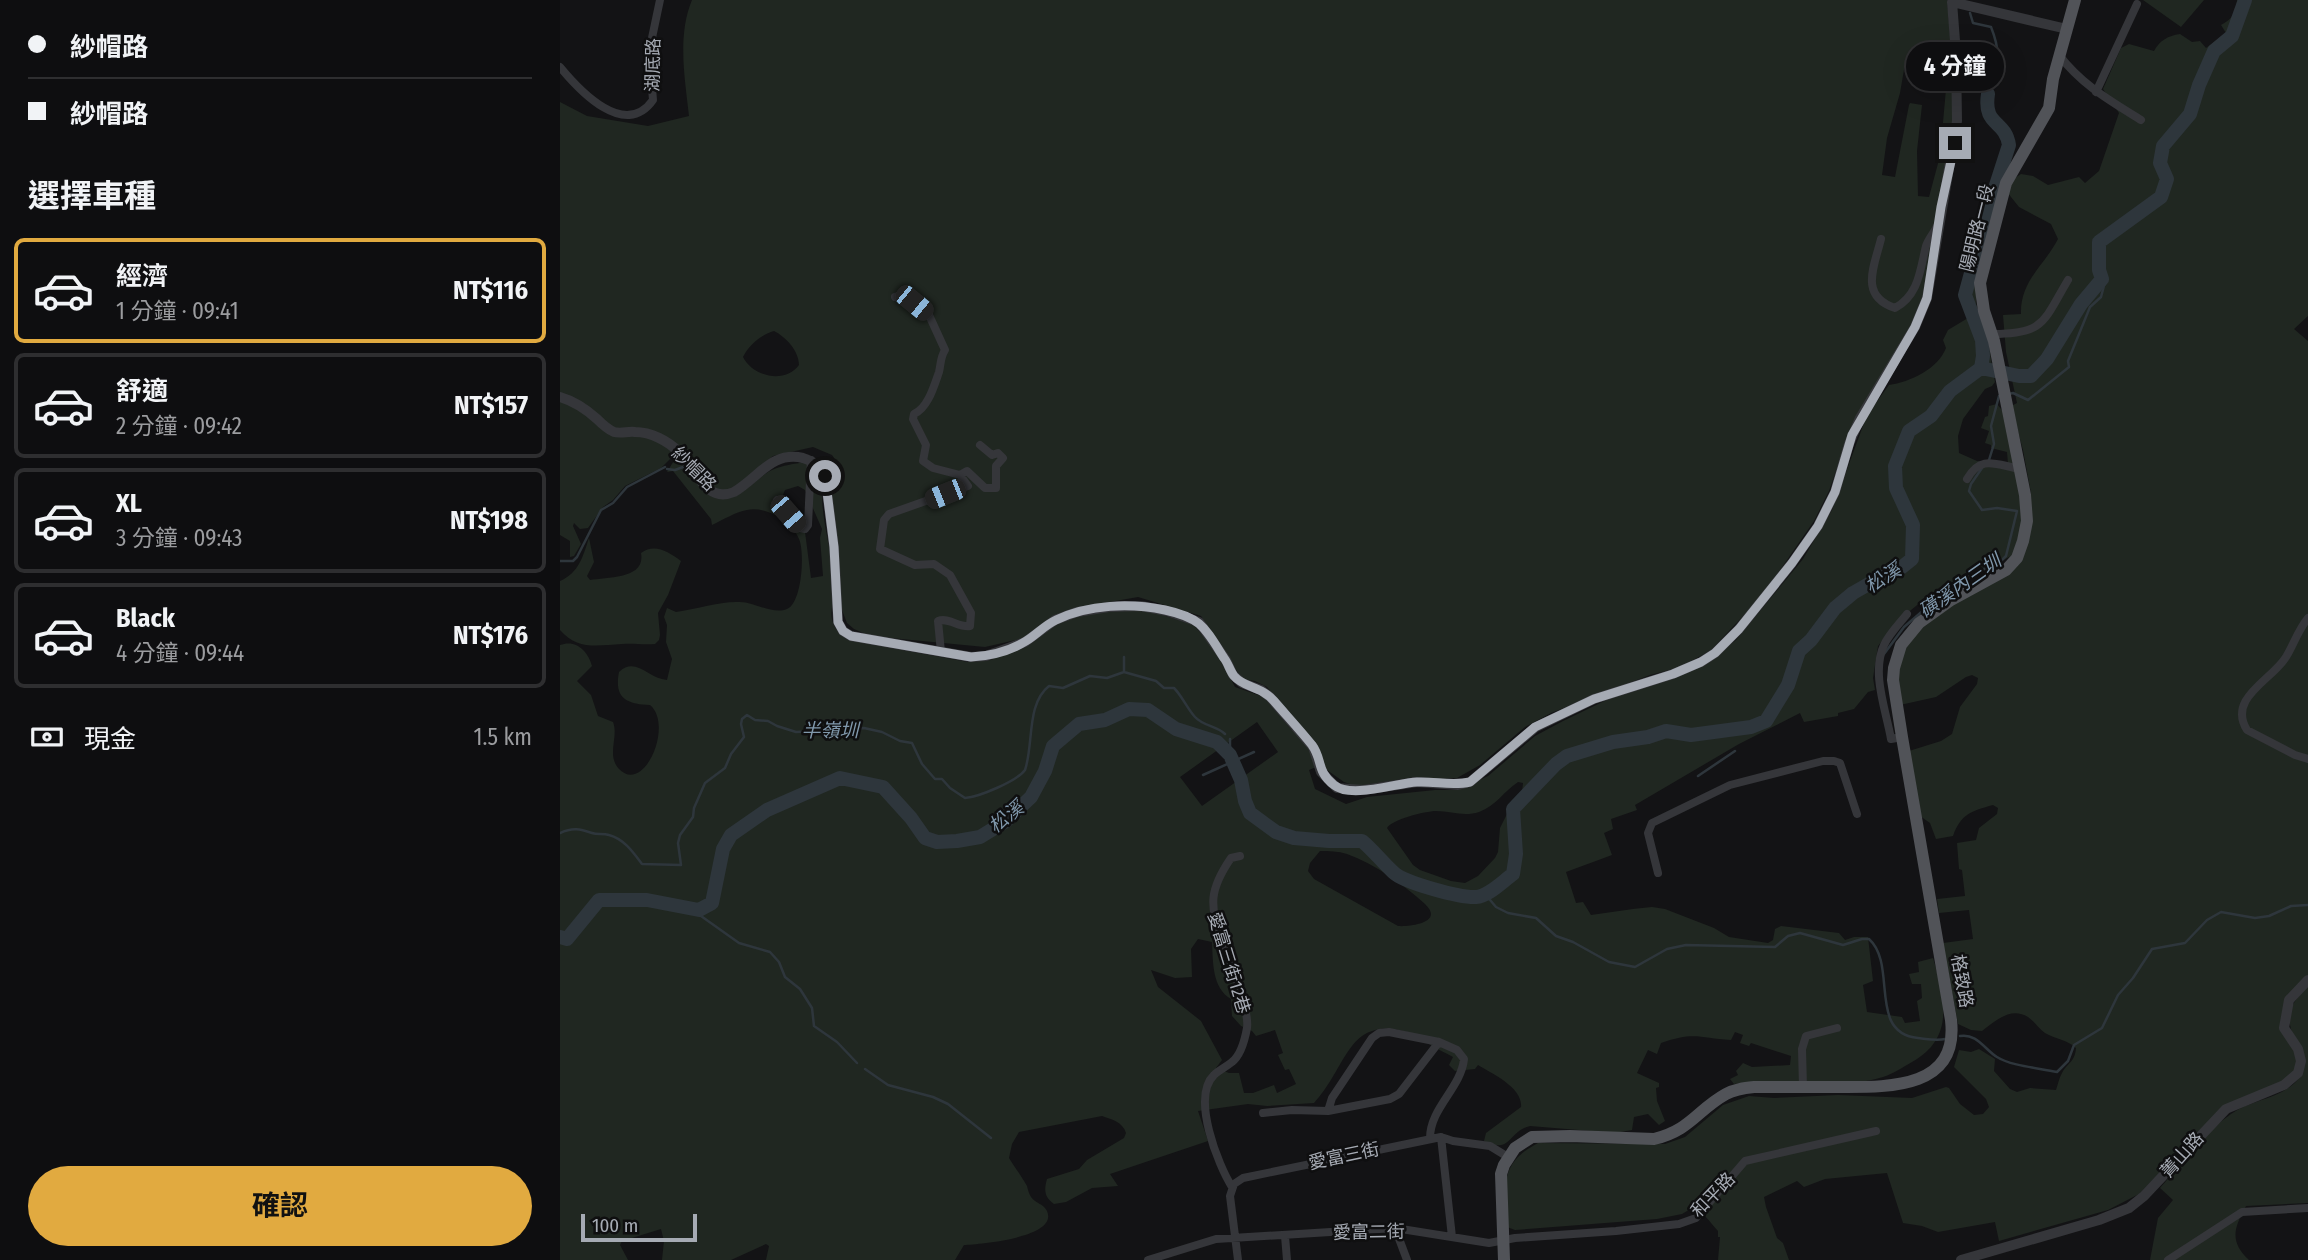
<!DOCTYPE html>
<html lang="zh-TW">
<meta charset="utf-8">
<style>
body{margin:0;font-family:"Fira Sans Condensed","Noto Sans TC",sans-serif;background:#171719;color:#f1f3f6;height:100vh;display:flex;flex-direction:column;font-size:26px;white-space:nowrap}
*{box-sizing:border-box;margin:0}
p{font-size:23px;color:#9b9c9f}
.icon{flex:none;width:38px;height:38px;fill:none;stroke:currentColor;stroke-width:2;stroke-linecap:round;stroke-linejoin:round}
.map{position:relative;flex:1;overflow:hidden}
.side{display:flex;flex-direction:column;background:#0e0e10;width:560px}
.side>*{flex:none}
.guide{display:grid;align-content:center;height:154px;padding:0 28px;background:#0e0e10}
.scale{position:absolute;left:21px;bottom:18px;width:116px;box-sizing:border-box;padding-left:7px;border:4px solid #a6abb4;border-top:0;font-size:19px;line-height:24px;white-space:nowrap;color:#a6abb4;-webkit-text-stroke:5px #0f0f10;paint-order:stroke}
.end{position:absolute;width:32px;height:32px;margin:-16px;border:9px solid #a6abb4;background:#111;box-shadow:0 0 0 4px #111}
.from{border-radius:50%}
.bubble{position:absolute;height:49px;border-radius:24px;background:#0e0e10;box-shadow:0 7px 28px #0002,0 0 0 2px #2e2e30;font-size:23px;font-weight:700;line-height:49px;text-align:center}
.car{position:absolute;width:21px;height:42px;margin:-21px -10px;border-radius:9px;box-shadow:0 0 5px 2px #0007;background:linear-gradient(#222 24%,#8ab4d8 0 40%,#222 0 76%,#8ab4d8 0 86%,#222 0)}
.guide b{display:flex;align-items:center;gap:24px;height:66px;font-size:26px}
.guide b+b{border-top:2px solid #2e2e30}
.guide i{width:18px;height:18px;background:#f1f3f6}
ul{padding:0;list-style:none}
li{display:flex;align-items:center;gap:21px;height:105px;margin:0 14px 10px;padding:0 14px;border:4px solid #2e2e30;border-radius:10px}
li div{flex:1}
li b{display:block;font-size:26px}
li em{font-style:normal;font-weight:700}
li.on{border-color:#e1aa40}
li>.icon{width:63px;height:63px;stroke-width:1.5}
h2{padding:0 28px;font-size:32px;line-height:84px}
.pay{display:flex;align-items:center;gap:18px;height:77px;padding:0 28px;font-size:26px}
.pay p{margin-inline-start:auto}
.primary-button{display:flex;gap:14px;margin-top:auto;padding:14px 28px}
.primary-button a{flex:1;height:80px;border-radius:42px;background:#e1aa40;color:#111;font-size:28px;font-weight:700;line-height:80px;text-align:center}
main{display:flex;flex:1;min-height:0}
.map>svg:first-child{display:block}
.green{fill:#202721;fill-rule:evenodd}
.lines{fill:none;stroke-linecap:round;stroke-linejoin:round}
.stream{stroke:#2e363c;stroke-width:2.5}
.river{stroke:#2e363c;stroke-width:14}
.minor{stroke:#35363a;stroke-width:8}
.tertiary{stroke:#35363a;stroke-width:10}
.primary{stroke:#515358;stroke-width:12}
.route{stroke:#a6abb4;stroke-width:9}
.labels{text-anchor:middle;dominant-baseline:central;stroke-width:5;stroke-linejoin:round;paint-order:stroke}
.street-label{font-size:18px;fill:#a6abb4;stroke:#0f0f10}
.water-label{font-size:19px;font-style:italic;fill:#8098ac;stroke:#0f0f10}
</style>
<main>
<section class="side">
<div class="guide">
<b><i class="from"></i>紗帽路</b>
<b><i></i>紗帽路</b>
</div>
<h2>選擇車種</h2>
<ul>
<li class="on"><svg class="icon" aria-label="car" viewBox="0 0 24 24"><path d="M5 17H2v-5l4-1 3-4h7l3 4 3 1v5h-3M9 17h6M6 11h13"/><circle cx="7" cy="17" r="2"/><circle cx="17" cy="17" r="2"/></svg><div><b>經濟</b><p>1 分鐘 · 09:41</p></div><em>NT$116</em></li>
<li><svg class="icon" aria-label="car" viewBox="0 0 24 24"><path d="M5 17H2v-5l4-1 3-4h7l3 4 3 1v5h-3M9 17h6M6 11h13"/><circle cx="7" cy="17" r="2"/><circle cx="17" cy="17" r="2"/></svg><div><b>舒適</b><p>2 分鐘 · 09:42</p></div><em>NT$157</em></li>
<li><svg class="icon" aria-label="car" viewBox="0 0 24 24"><path d="M5 17H2v-5l4-1 3-4h7l3 4 3 1v5h-3M9 17h6M6 11h13"/><circle cx="7" cy="17" r="2"/><circle cx="17" cy="17" r="2"/></svg><div><b>XL</b><p>3 分鐘 · 09:43</p></div><em>NT$198</em></li>
<li><svg class="icon" aria-label="car" viewBox="0 0 24 24"><path d="M5 17H2v-5l4-1 3-4h7l3 4 3 1v5h-3M9 17h6M6 11h13"/><circle cx="7" cy="17" r="2"/><circle cx="17" cy="17" r="2"/></svg><div><b>Black</b><p>4 分鐘 · 09:44</p></div><em>NT$176</em></li>
</ul>
<div class="pay"><svg class="icon" aria-label="cash" viewBox="0 0 24 24"><path d="M3 7h18v10H3z"/><circle cx="12" cy="12" r="2"/></svg>現金<p>1.5 km</p></div>
<div class="primary-button"><a>確認</a></div>
</section>
<div class="map">
<svg width="1748" height="1260" viewBox="0 0 1748 1260">
<rect width="100%" height="100%" fill="#131315"/>
<path class="green" d="M132,0H1387L1392,57L1395,122L1366,297L1338,350L1291,427L1269,491L1254,521L1202,596L1151,650L1121,667L1090,675L991,713L965,727L920,765L897,778L877,779L856,777L796,786L784,782L767,770L755,746L707,687L695,681L682,679L641,616L578,597L521,607L464,638L425,647L310,636L294,629L287,623L282,610L271,494L272,477L279,472L281,468L272,455L253,447L213,456L175,488L168,491L153,488L113,442L54,428L0,394V102L27,116L88,126L129,116C125,79 117,36 132,0ZM1346,58L1360,60V79L1384,82L1386,89L1380,156L1369,197L1358,196L1357,151L1362,105L1350,103L1349,105L1335,177L1322,175L1327,138L1340,93ZM214,331C226,337 239,351 239,365C225,384 193,377 183,357C189,345 201,335 214,331Z
M1583,0H1644L1621,27Z
M1677,0H1748V316L1734,329L1748,341V975L1743,979L1722,1023L1737,1052L1735,1071L1722,1082L1665,1106L1579,1194L1548,1210L1439,1241L1435,1222L1378,1232L1362,1226L1343,1223L1327,1173L1265,1179L1244,1187L1237,1181L1204,1197L1206,1207L1217,1238L1223,1243L1229,1260H1158L1160,1237H1158V1231C1150,1223 1144,1211 1132,1208L1122,1214L1097,1219L955,1230L947,1227C945,1187 938,1164 978,1143L1105,1144L1125,1137L1163,1105L1189,1096L1214,1098L1278,1095L1352,1098L1386,1087L1389,1088L1400,1104L1414,1115L1423,1114L1429,1107L1426,1099L1394,1067L1399,1050L1411,1052L1419,1049L1435,1059L1434,1071L1450,1089L1457,1092L1470,1088L1496,1090C1498,1084 1499,1078 1502,1073C1508,1062 1515,1062 1516,1048C1508,1040 1495,1039 1485,1033C1479,1029 1474,1021 1468,1017C1451,1006 1435,1021 1422,1031L1411,1030L1398,1024L1383,943L1413,939L1409,910L1379,913L1377,899L1405,896L1402,870L1399,869L1397,843L1416,840L1419,828L1437,814L1438,808L1433,805C1411,811 1401,814 1393,836L1376,839L1370,823L1360,816L1349,751L1381,741L1392,734L1400,707L1417,684L1418,678L1412,675L1406,677L1376,697L1340,705C1338,696 1335,686 1335,678C1342,620 1408,595 1453,571L1471,493L1463,450L1451,406L1457,403L1446,352L1443,315L1461,314C1460,281 1484,266 1498,239L1491,224L1459,207L1447,192L1455,178L1461,174L1473,176L1488,185L1519,177L1525,183L1539,171L1559,113L1543,89L1561,48L1569,44L1594,51C1600,40 1608,36 1620,34L1632,42L1640,41L1646,48L1666,33L1661,25C1672,19 1676,13 1677,0Z
M1416,282V303L1428,342L1435,382L1432,386L1425,389L1403,419L1398,436L1399,453L1417,461L1448,464L1447,452L1431,448V445L1425,443L1429,431L1421,428L1425,417L1428,416L1429,406L1437,404L1445,414L1453,448L1464,527L1455,554L1362,601L1339,620L1318,646L1313,678L1315,690L1308,692L1294,709L1278,713V716L1244,722L1240,713L1179,744L1075,805L1077,810L1051,819L1053,829L1044,833L1052,855L1006,872L1016,903L1023,902L1031,915L1073,909L1092,907L1105,909L1154,928L1169,937L1208,943L1213,940L1215,929L1221,926L1279,933L1285,940L1294,937H1308L1313,981L1303,985L1307,1012L1342,1017L1345,1023L1360,1021L1357,1001L1362,998L1361,984H1352L1349,974L1359,972L1358,962L1373,958C1385,999 1395,1038 1352,1062C1343,1067 1333,1074 1323,1077C1275,1092 1223,1076 1174,1084L1170,1079L1178,1075L1176,1071L1183,1063L1192,1067L1230,1065L1231,1056L1191,1043L1189,1046L1180,1043L1183,1035L1175,1032L1171,1040C1140,1038 1134,1031 1101,1043L1097,1054L1088,1050L1077,1073L1099,1083V1087L1096,1088L1097,1101L1105,1121L1099,1125L1088,1114L1074,1117L1072,1130L1055,1133L970,1126C948,1131 951,1155 924,1141L926,1133L961,1107C963,1088 933,1074 918,1065L915,1069L895,1071L889,1065L893,1057C886,1053 877,1049 869,1044C865,1041 862,1036 857,1035C787,1010 790,1064 754,1103L707,1106L688,1104L638,1111L648,1141L550,1174L558,1186L532,1188L506,1202L494,1204C484,1197 484,1190 487,1179L519,1169L527,1160L564,1138L566,1133C563,1122 551,1119 542,1116L459,1132L452,1144L449,1158C455,1168 462,1177 467,1186C468,1190 469,1194 471,1197C475,1203 484,1204 487,1211C499,1238 419,1244 404,1245L395,1260H206L209,1246L206,1244L171,1260H102L104,1241L101,1229L62,1241L60,1245L68,1260H0V645C16,639 28,651 32,666L17,681L31,695L38,716L53,722C59,737 46,755 59,769C84,795 114,725 90,705C66,704 54,698 59,672C76,656 88,679 107,680L112,659L106,642L107,625L104,617L107,608L116,612C137,609 160,601 180,602C194,602 213,615 227,609C242,603 245,552 239,539C232,521 206,506 187,510C175,512 163,520 152,525L151,519L113,471L107,472L118,454L149,493C173,511 193,479 212,470C223,465 234,464 245,462L264,474C256,513 275,552 274,592C274,601 270,611 272,619C274,629 280,634 288,640L408,662L431,660L496,624L513,616L550,611H590L634,625L656,651L675,687L704,697L730,728L751,749L756,767L749,770L755,789L786,804L807,797L875,790H898L928,776L975,736L1003,721L1061,693L1157,655L1176,640L1243,559L1272,510L1307,415L1329,385C1350,382 1378,369 1386,348L1383,340L1388,330L1408,318L1403,303ZM238,486L245,490L262,529L260,538L263,576L251,578L245,532L223,495L225,490ZM697,722L718,752L642,806L620,777ZM958,782L963,783L962,792L951,806L940,828L938,852L935,858L918,876L905,883L891,881L860,870L853,865L827,828C831,820 865,811 876,811C892,811 903,817 919,812C936,806 944,791 958,782ZM760,851C769,851 778,851 787,854C815,864 843,884 865,904C885,923 849,927 838,926L754,879L748,871L750,863ZM638,939L652,942C653,962 652,988 671,999L672,1016L681,1026L692,1031L696,1036L715,1030L723,1053L710,1058L718,1055L725,1070L729,1069L736,1084L717,1093L714,1085L693,1093H684L679,1073H669L656,1068L662,1060L641,1021L598,987L591,970L615,978L632,977L631,949Z
M0,400L14,406L42,428L98,440L115,454L101,468L65,486L53,500L43,507L28,528L20,529L14,523L13,526L21,544L14,556L10,557V541L0,535Z
M29,538L34,562L27,576L30,580C48,577 86,579 81,553C95,543 108,552 121,561L108,595L98,613L100,635L99,640L95,644C83,645 73,643 62,644C38,645 18,651 0,630V581C19,573 23,556 29,538Z
M1748,986V1203L1686,1206C1674,1228 1669,1241 1689,1260H1590L1598,1218L1613,1200L1600,1188C1622,1163 1644,1133 1671,1114C1693,1098 1723,1100 1741,1076C1748,1050 1726,1037 1730,1013C1732,1002 1741,994 1748,986Z"/>
<g class="lines">
<path class="stream" d="M1410,13L1413,23L1431,27C1435,37 1439,50 1437,61C1435,73 1429,82 1428,94
M1449,394L1453,393L1468,400L1509,367L1508,361L1530,307L1541,297L1545,282L1542,279
M1429,460L1434,444L1431,426L1439,396
M107,469L115,470L123,467
M0,561H13L17,557L41,510L53,503L67,487L105,467
M1324,654L1344,627L1373,602L1420,571L1441,561L1446,556L1457,511L1437,508L1422,510L1409,491L1411,484L1422,468
M564,657V671
M670,755V739
M643,775L694,752
M1138,776L1175,751
M0,833C13,827 20,829 32,833C37,835 43,833 49,835C64,839 73,852 82,864L121,865L118,843L120,835L133,817L134,808L145,783L165,768L171,754L184,737L181,724L182,719L187,715L195,720L208,721L217,726L236,732L304,728L322,732L340,741L352,743L362,764L375,779H382L390,788L405,798C419,797 457,781 465,770C474,744 466,704 489,686L503,688L530,676L547,678L564,672L596,681L604,688H614C622,696 627,708 635,717C643,726 657,726 665,734
M925,894L936,907L948,913L976,918L996,936L1013,942L1049,962L1075,967L1107,949L1126,945L1215,947L1228,936L1240,933L1283,945L1302,939H1309C1338,965 1307,1033 1358,1038C1367,1039 1377,1041 1385,1039
M139,910L141,916L179,943L210,952L219,962L225,977L240,989L252,1008L254,1026L277,1042L297,1063
M1400,1036C1417,1033 1425,1050 1437,1057C1451,1066 1479,1068 1497,1072L1508,1061L1514,1045L1542,1028L1558,995L1573,978L1592,949L1625,943L1647,920L1661,912L1695,918L1709,916L1731,906L1748,905
M305,1069L328,1085L373,1097L388,1104L431,1138"/>
<path class="river" d="M1421,368L1459,376H1471L1487,359L1521,304L1542,279L1539,270V242L1601,197L1607,179L1600,163L1603,146L1630,114L1639,85L1654,51L1672,36L1685,0
M0,937L7,939L39,900H87L139,910L152,903L163,849L171,835L207,810L280,778L323,787L351,818L365,838L377,842L397,841L420,837L446,821L471,797L485,771L493,746L519,724L545,720L569,709L588,710L616,729L657,742L670,755L681,780L685,801L690,813L716,832L734,838L769,841H802C813,850 822,862 833,872C844,883 901,898 916,897C929,896 943,881 953,874L956,854L953,809L996,764L1007,756L1053,742L1088,737L1106,731L1131,735L1191,727L1206,721L1228,685L1239,651L1251,640L1275,608L1293,593L1321,577L1337,571L1352,559L1353,525L1336,488L1335,466L1349,431L1371,416L1390,391L1421,368L1423,356L1422,340L1405,295L1429,207L1449,145C1445,119 1423,127 1428,94"/>
<path class="minor" d="M1499,55C1522,85 1549,100 1581,120
M0,67C19,90 65,140 93,100L89,52L100,0
M1536,92L1577,4
M1321,239C1314,267 1299,296 1335,308C1359,295 1360,270 1366,246C1368,239 1374,233 1377,226
M335,297L343,295L369,315L385,350C380,358 381,364 379,372C374,386 368,408 354,414L353,419L366,445L363,461L373,468L400,475L408,486L329,514L324,520L320,549L355,565L374,564L390,575L411,613L410,626C399,628 389,617 378,621L381,652
M1432,334C1485,334 1483,322 1508,280
M400,475L407,471L425,488H436V466L443,458L438,453L432,455L420,445
M1407,479C1421,454 1436,465 1461,469
M217,500L240,528L245,529L248,525L251,460
M1748,618C1738,630 1734,644 1726,657C1712,680 1667,698 1687,730L1735,755L1748,759
M1342,737L1331,739C1326,710 1311,673 1324,645C1329,634 1340,623 1347,614
M1098,873L1088,833L1092,823L1170,785L1263,761H1274L1280,763L1297,814
M1243,1087L1242,1049L1246,1036L1277,1028
M768,1111L772,1098L812,1038L819,1033L829,1032L879,1042L897,1050L904,1059C901,1088 870,1108 870,1138
M703,1113L732,1110L768,1111L830,1099L839,1094L879,1042
M881,1137L892,1237
M672,1187C658,1165 631,1097 654,1075C659,1070 666,1067 672,1062C681,1055 685,1039 687,1028C690,1010 668,959 661,940H660C650,904 649,890 671,858L680,856
M835,1228L847,1260
M725,1236L727,1260
M588,1260L656,1239L835,1228L929,1243L955,1238L1056,1231L1119,1224L1136,1218L1185,1161L1316,1131
M678,1260L670,1196L674,1184L683,1178L881,1137L893,1141L930,1146L948,1157
M1608,1260L1682,1212L1748,1208"/>
<path class="tertiary" d="M0,397C14,401 26,409 37,419C42,424 47,429 54,432C61,434 68,431 75,432C91,432 108,441 119,452C135,468 145,504 174,492C199,477 212,451 243,458C254,461 259,467 265,476L274,547L278,622L283,631L291,636L411,657L426,656L465,642L495,620L517,612L549,607L581,606L607,611L639,622L666,660L673,675L682,683L701,690L710,697L753,747L761,772L777,788L803,790L857,782L898,785L910,782L976,727L1034,699L1113,674L1141,662L1155,653L1179,629L1232,563L1258,526L1275,492L1289,444L1300,418L1355,327L1367,298L1397,121L1396,54L1392,2L1507,29
M1401,1260L1539,1220L1569,1208L1584,1196L1666,1109L1724,1085L1738,1073L1741,1061L1738,1049L1724,1028L1729,1000L1748,980"/>
<path class="primary" d="M944,1260L941,1174L944,1165L955,1148L972,1137L1010,1136L1094,1139C1131,1130 1137,1110 1166,1094C1175,1089 1184,1088 1194,1087C1221,1087 1248,1087 1275,1087C1325,1087 1399,1091 1391,1020L1342,737L1333,680L1334,668L1341,645L1359,623L1391,600L1446,570L1457,558L1463,541L1467,521L1465,495L1434,341L1424,311L1420,283L1446,183L1489,108L1493,79L1515,0"/>
</g>
<g class="lines">
<path class="route" d="M265,476L274,547L278,622L283,631L291,636L411,657C429,656 450,651 466,641C476,635 485,625 496,620C529,604 571,603 605,610C642,618 645,628 664,658C668,663 670,671 674,676C684,688 701,686 714,701C726,715 740,730 752,745C763,760 756,771 774,785C791,799 836,783 857,782C875,781 892,786 910,782L975,727L1034,699L1113,674L1141,662L1155,653L1179,629L1232,563L1258,526L1275,492L1292,435L1355,327L1367,298L1381,207L1395,143"/>
</g>
<g class="labels">
<g class="street-label">
<text transform="translate(93 65) rotate(-89)">湖底路</text>
<text transform="translate(1417 228) rotate(-76)">陽明路一段</text>
<text transform="translate(134 469) rotate(45)">紗帽路</text>
<text transform="translate(669 963) rotate(73)">愛富三街12巷</text>
<text transform="translate(1402 981) rotate(80)">格致路</text>
<text transform="translate(1622 1155) rotate(-48)">菁山路</text>
<text transform="translate(784 1156) rotate(-12)">愛富三街</text>
<text transform="translate(1153 1195) rotate(-46)">和平路</text>
<text transform="translate(809 1232) rotate(-1)">愛富二街</text>
</g>
<g class="water-label">
<text transform="translate(1323 578) rotate(-32)">松溪</text>
<text transform="translate(1400 586) rotate(-35)">磺溪內三圳</text>
<text x="270" y="730">半嶺圳</text>
<text transform="translate(446 817) rotate(-38)">松溪</text>
</g>
</g>
</svg>
<div class="scale">100 m</div>
<i class="end from" style="left:265px;top:476px"></i>
<i class="end" style="left:1395px;top:143px"></i>
<div class="bubble" style="left:1346px;top:42px;width:98px">4 分鐘</div>
<i class="car" style="left:354px;top:303px;rotate:129deg"></i>
<i class="car" style="left:385px;top:494px;rotate:248deg"></i>
<i class="car" style="left:228px;top:514px;rotate:139deg"></i>
</div>
</main>
